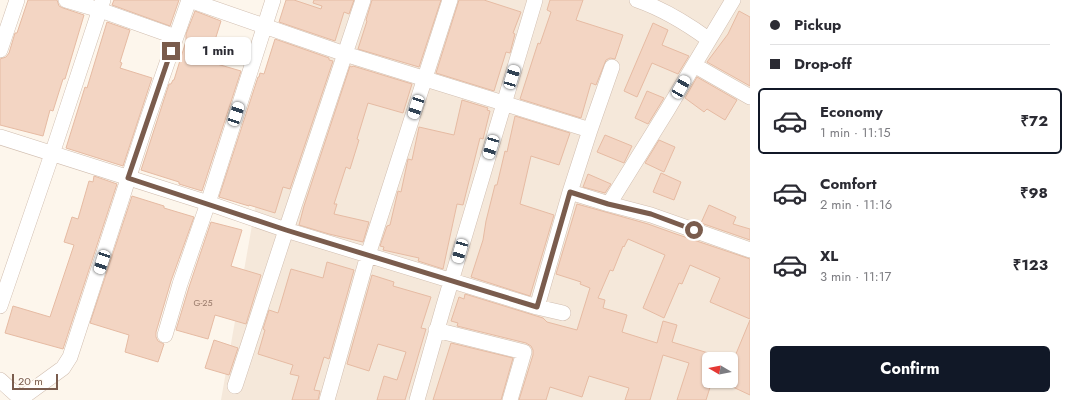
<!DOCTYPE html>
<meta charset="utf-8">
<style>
body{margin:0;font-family:Jost,sans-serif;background:#f2f2f3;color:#2b2b33;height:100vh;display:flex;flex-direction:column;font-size:15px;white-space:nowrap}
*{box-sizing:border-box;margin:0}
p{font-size:13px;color:#7c7c81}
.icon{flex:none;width:22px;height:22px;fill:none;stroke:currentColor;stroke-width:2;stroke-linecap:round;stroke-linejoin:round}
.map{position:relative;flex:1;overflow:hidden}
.sheet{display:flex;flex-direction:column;background:#fff;width:320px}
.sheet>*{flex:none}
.banner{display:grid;align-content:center;height:88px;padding:0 20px;background:#fff}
.needle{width:26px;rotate:280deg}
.controls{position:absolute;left:702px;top:352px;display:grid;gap:8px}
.controls a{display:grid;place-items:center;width:36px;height:36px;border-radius:6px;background:#fff;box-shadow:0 1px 3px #0004;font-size:20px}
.scale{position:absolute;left:12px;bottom:10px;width:46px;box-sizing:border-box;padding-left:4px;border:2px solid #7a5c4d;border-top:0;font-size:11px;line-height:14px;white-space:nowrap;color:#7a5c4d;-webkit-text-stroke:3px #fffaf3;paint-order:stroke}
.end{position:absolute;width:18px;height:18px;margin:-9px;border:5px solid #7a5c4d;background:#fff;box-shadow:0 0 0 2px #fff}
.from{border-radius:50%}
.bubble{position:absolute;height:28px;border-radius:6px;background:#fff;box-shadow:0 1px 3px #0004;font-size:13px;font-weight:700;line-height:28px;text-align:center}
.car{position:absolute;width:12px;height:24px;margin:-12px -6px;border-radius:5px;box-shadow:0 0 3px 1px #0007;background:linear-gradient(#fff 24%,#345 0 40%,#fff 0 76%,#345 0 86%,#fff 0)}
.banner b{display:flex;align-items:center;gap:14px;height:38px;font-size:15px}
.banner b+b{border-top:1px solid #e1e1e2}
.banner i{width:10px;height:10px;background:#2b2b33}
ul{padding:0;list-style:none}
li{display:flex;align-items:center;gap:12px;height:66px;margin:0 8px 6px;padding:0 12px;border:2px solid transparent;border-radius:6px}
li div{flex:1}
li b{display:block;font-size:15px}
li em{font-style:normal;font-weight:700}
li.current{border-color:#111827}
li>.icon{width:36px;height:36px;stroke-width:1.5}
.button{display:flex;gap:8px;margin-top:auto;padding:8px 20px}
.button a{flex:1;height:46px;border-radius:6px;background:#111827;color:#fff;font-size:16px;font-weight:700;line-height:46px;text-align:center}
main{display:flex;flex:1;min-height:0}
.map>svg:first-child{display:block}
.residential{fill:#f5e8da;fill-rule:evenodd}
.building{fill:#f3d5c3;stroke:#e6bba3}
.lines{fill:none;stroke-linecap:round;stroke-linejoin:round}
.minor-casing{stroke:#d1beb0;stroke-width:16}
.minor{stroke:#fff;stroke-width:15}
.route{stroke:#7a5c4d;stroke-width:5}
.labels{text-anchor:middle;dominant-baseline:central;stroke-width:4;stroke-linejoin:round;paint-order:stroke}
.number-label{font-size:9px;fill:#987a6a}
</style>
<main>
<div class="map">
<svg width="750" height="400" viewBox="0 0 750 400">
<rect width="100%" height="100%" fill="#fdf6ec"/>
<path class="residential" d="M292,0H750V400H221ZM709,359H731V381H709Z"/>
<path class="building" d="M28,0H57L59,6L63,8L84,15L65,79H63L53,111L50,110L43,136L0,125V59L6,57L9,53L15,33H17Z
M114,0H179L170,26L112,5Z
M286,0H294L321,9L322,6L313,3L314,0H354L349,14L344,12L335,41L279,22Z
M372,0H441L419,67L358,49L367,21L366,20Z
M459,0H484L521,12L513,33L515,34L510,53L506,52L494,91L436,73Z
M550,0H583L576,20L623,35L615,59L610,58L606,60L596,85L591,83L581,118L520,99L538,43L540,44L551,12L547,10Z
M195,11L221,21L210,56H212L210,62L241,71L202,191L179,184V182L141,170L169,84H171L173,80H174L186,41V34Z
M739,11L750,17V86L707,62L728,34Z
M107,22L130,30L120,62L122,63L120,68L152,78L123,166L66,148L85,87L87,88Z
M653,23L668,30L662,45L689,56L678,74L652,63L637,97L624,91Z
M275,39L329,58V60L333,61L290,189L283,187L275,213L249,205V206L219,197L258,77H259L260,73L264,74Z
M350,66L352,67L353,66L412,84L403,113L368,103L357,139L359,140L350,169L346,167L334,204H337L334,214L369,222L363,242L329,234L299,225L304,206Z
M697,77L737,100L725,120L707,109L704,112L685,98Z
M647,91L664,98L648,124L635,118Z
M462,100L488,108L487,110L490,111L483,139L480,138L463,205L457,204L443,269L418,261L419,258L383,250L384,247L380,246L387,226L390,225L398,191L401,192L408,159L412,160L419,127L454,135Z
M515,116L570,133L559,165L531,156L520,204L554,215L530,296L471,277L483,240L486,221L495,185H497L505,151L507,152Z
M605,135L632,146L624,163L597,152Z
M659,140L675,147L664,172L645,163Z
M661,173L681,182L674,200L653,192Z
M588,174L611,184L605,193L583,187Z
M94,176L117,184L63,349L5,333L13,306L50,317L74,245L64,242L72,217L78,219L89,181L93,182Z
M132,196L164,206V208L194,217L171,281L156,332V337L158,341L164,344L158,362L125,352L129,335L90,323Z
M577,204L648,224L676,234L750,259V319L710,302L720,278L690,265L682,284L679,283L664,318L643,308L665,255L628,239L624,247L623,246L613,271L610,270L598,298L605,300L603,308L627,315L622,332L657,343L663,321L677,325L672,342L728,359H709V381H712L706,400H677L689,363L663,355L650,400H625L629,388L589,376L582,397L550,387L546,400H519L533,355V350L531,346L526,343L457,326L458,323L451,321L459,297L464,299L465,294L543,318L547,322L577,330L590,288L580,284L581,282L556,274Z
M709,205L736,217L733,224L750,229V240L701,223Z
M211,222L242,230L231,266L261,275L246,324L215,315L208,339L176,330L189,287Z
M327,262L354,270L329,359L324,357L314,390L320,391L318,400H292L299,376L290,374L293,365L258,354L265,330L263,329L269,310L278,313L291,269L323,278Z
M372,275L394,282L393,286L431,297L421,328L426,329L405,400H377L384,376L397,380L406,352L378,344L369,371L347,364Z
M750,320V395L720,381H731V360L733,361Z
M214,340L238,348L229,375L205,368Z
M451,343L513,358L501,400H433Z"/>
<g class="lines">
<g class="minor-casing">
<path id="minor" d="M637,0C663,9 686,23 708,39
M733,0L694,65L750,97
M0,50L17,0
M590,130L612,67
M0,137L208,203L286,230L537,307L570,192L590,130L345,54L189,0L176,37L100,10L66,0
M570,192L609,204L651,215L750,250
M609,204L668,109L694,65
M0,306L52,154L103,0
M537,307L563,313
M436,330L524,352L510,400
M165,335L180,284L208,203L273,0
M0,380L22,400
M235,386L286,230L363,0
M19,400L63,368L70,357L147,121L176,37
M327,400L368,255L450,0
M417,400L444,305L535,0"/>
</g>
<use href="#minor" class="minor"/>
</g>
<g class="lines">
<path class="route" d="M171,51L128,178L286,230L537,307L570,192L608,204L651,214L694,230"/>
</g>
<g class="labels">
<g class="number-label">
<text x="203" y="302">G-25</text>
</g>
</g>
</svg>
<div class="controls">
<a><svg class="needle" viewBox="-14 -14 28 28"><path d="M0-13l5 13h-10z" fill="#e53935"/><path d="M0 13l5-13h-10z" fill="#7c7c81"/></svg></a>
</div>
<div class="scale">20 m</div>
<i class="end from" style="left:694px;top:230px"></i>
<i class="end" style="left:171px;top:51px"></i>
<div class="bubble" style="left:185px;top:37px;width:66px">1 min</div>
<i class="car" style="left:512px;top:77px;rotate:17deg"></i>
<i class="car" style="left:681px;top:87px;rotate:30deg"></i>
<i class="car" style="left:416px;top:107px;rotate:198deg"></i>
<i class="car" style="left:236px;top:114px;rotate:18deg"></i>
<i class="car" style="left:491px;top:147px;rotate:197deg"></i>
<i class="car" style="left:460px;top:251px;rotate:196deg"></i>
<i class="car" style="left:102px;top:262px;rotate:198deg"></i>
</div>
<section class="sheet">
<div class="banner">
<b><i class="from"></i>Pickup</b>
<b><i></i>Drop-off</b>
</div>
<ul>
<li class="current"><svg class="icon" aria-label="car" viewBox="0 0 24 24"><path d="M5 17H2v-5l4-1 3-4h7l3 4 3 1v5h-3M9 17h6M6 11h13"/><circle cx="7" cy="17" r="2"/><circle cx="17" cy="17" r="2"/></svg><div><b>Economy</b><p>1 min · 11:15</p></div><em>₹72</em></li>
<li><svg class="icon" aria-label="car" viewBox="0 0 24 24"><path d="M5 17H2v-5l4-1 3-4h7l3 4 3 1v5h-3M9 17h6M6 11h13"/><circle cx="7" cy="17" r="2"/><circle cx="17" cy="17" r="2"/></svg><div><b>Comfort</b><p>2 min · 11:16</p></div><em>₹98</em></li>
<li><svg class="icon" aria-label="car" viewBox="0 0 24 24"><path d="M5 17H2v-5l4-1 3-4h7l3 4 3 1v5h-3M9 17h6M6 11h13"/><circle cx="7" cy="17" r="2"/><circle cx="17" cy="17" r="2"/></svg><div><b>XL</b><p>3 min · 11:17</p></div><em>₹123</em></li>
</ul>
<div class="button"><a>Confirm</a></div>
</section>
</main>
